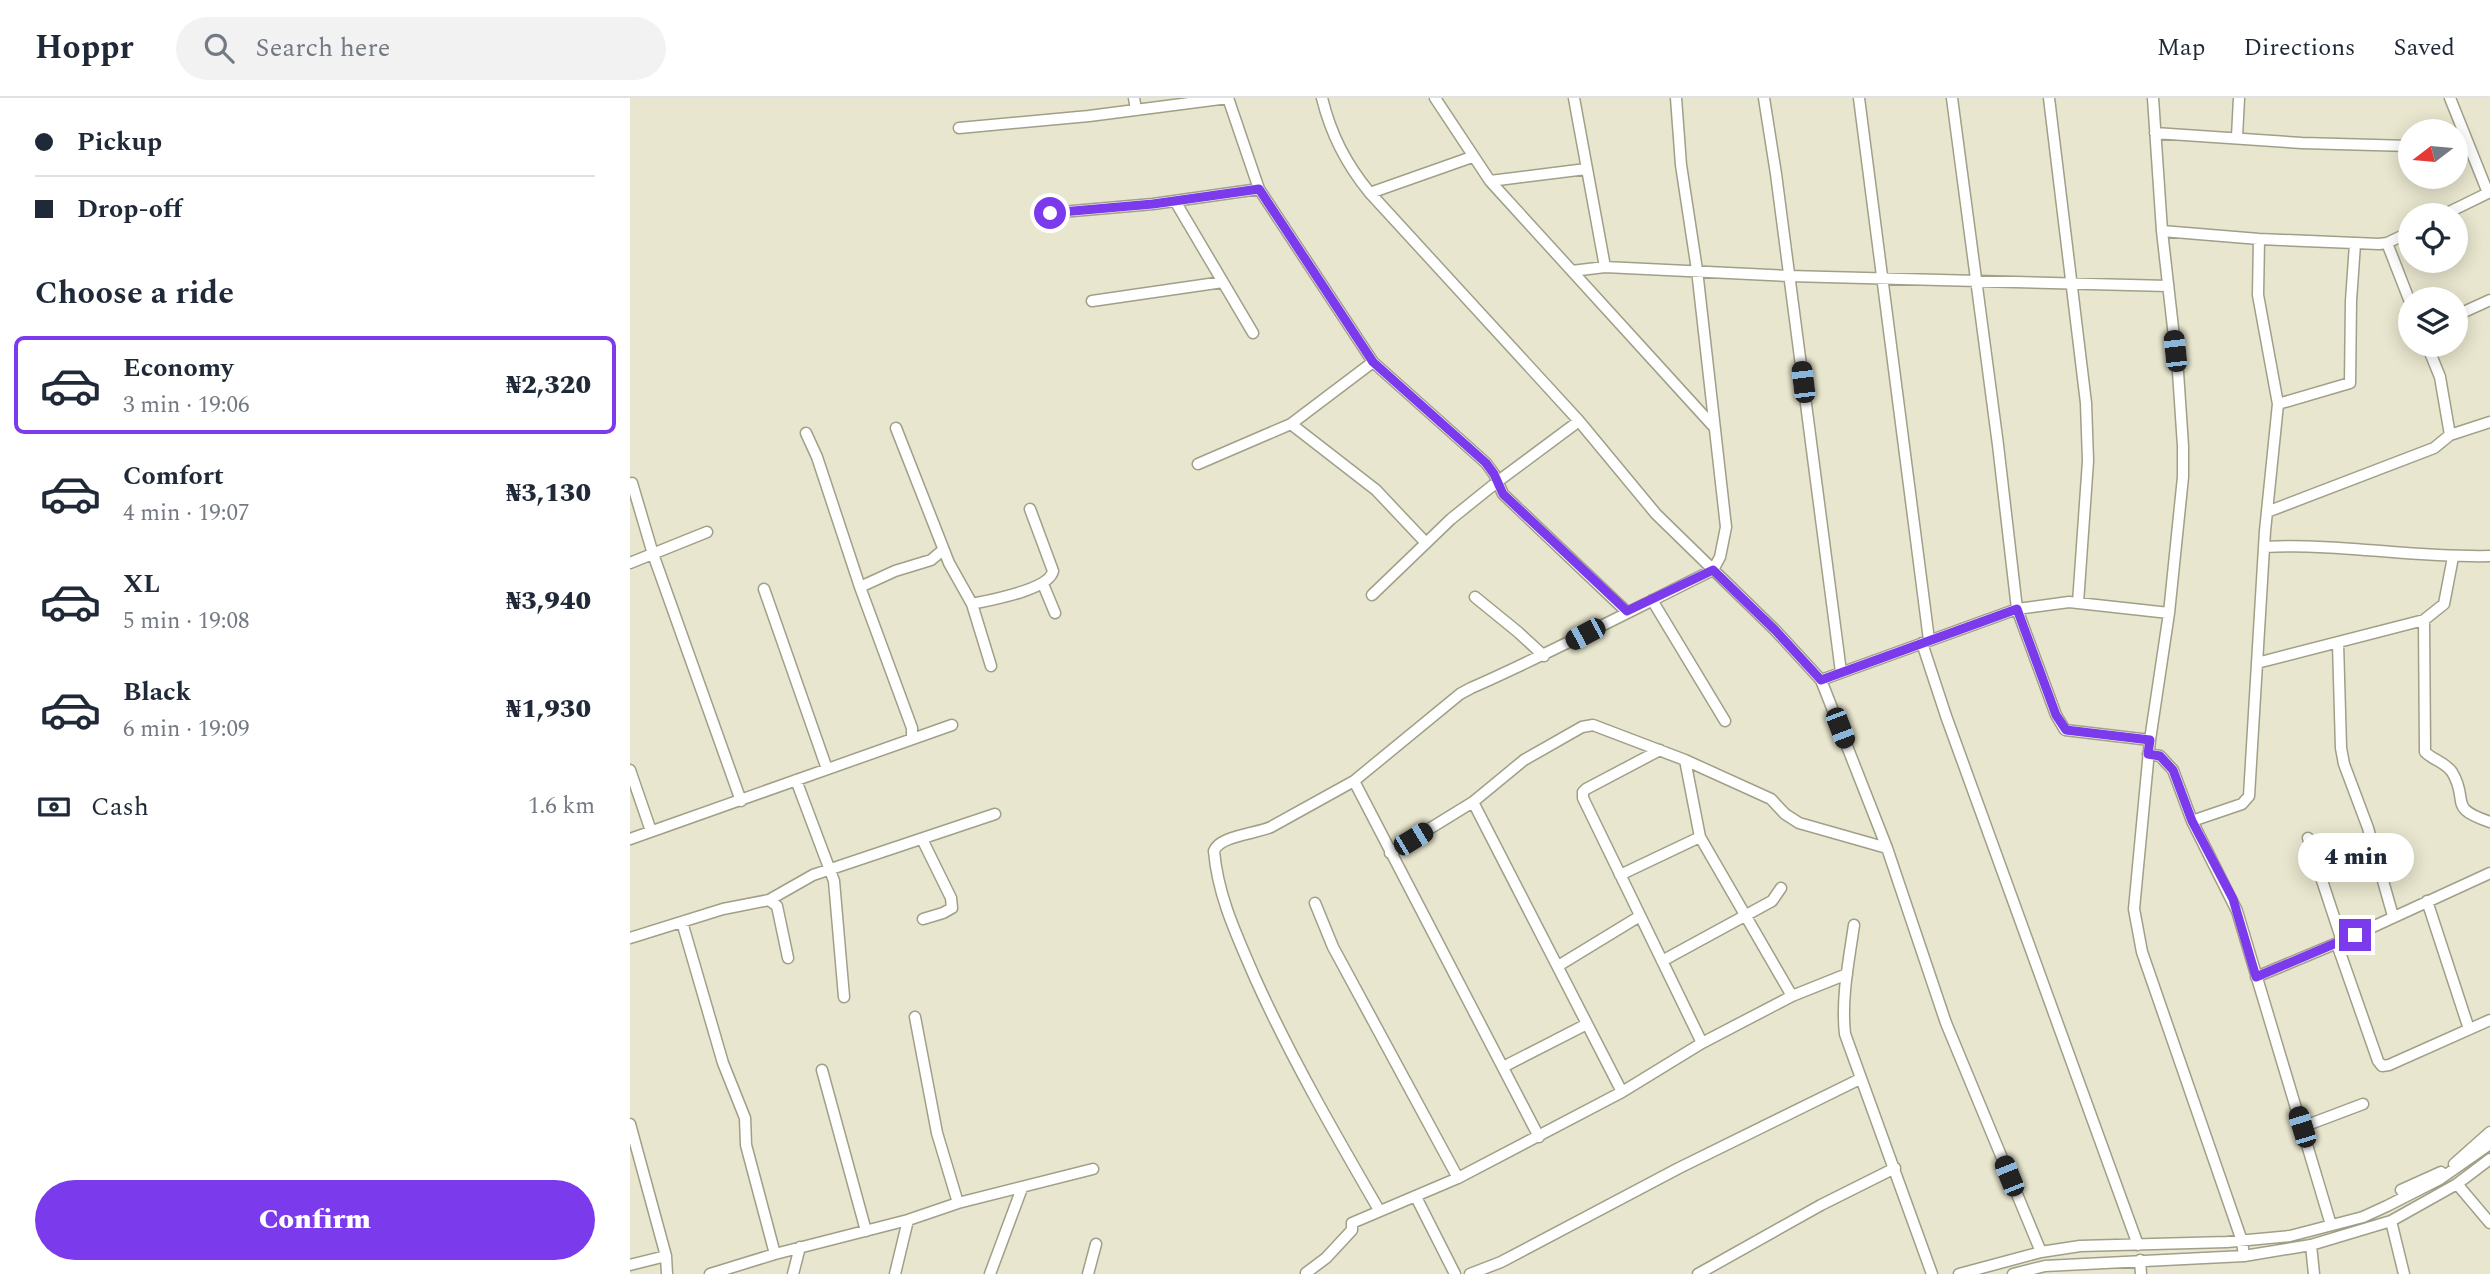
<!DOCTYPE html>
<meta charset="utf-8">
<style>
body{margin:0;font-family:Spectral,serif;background:#f2f2f3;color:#1f2937;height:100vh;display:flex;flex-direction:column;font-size:26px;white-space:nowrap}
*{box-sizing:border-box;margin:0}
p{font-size:23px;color:#747a83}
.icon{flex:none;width:38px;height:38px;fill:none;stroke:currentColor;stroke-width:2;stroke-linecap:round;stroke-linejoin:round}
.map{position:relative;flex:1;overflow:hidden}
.sheet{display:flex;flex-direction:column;background:#fff;width:630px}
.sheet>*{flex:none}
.banner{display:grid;align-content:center;height:154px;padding:0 35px;background:#fff}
.needle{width:46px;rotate:254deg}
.tools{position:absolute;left:1768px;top:21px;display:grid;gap:14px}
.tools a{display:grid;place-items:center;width:70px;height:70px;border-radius:50%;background:#fff;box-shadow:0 4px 18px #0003;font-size:35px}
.end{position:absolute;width:32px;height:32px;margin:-16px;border:9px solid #7c3aed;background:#fff;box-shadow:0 0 0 4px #fff}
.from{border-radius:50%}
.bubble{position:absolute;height:49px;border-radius:24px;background:#fff;box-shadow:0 4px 18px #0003;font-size:23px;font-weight:800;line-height:49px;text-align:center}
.car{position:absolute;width:21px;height:42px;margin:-21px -10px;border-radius:9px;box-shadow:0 0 5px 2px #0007;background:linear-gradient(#222 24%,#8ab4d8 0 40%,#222 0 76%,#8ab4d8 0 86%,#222 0)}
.banner b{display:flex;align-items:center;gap:24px;height:66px;font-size:26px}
.banner b+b{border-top:2px solid #e0e1e3}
.banner i{width:18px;height:18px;background:#1f2937}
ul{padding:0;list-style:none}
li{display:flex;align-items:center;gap:21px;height:98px;margin:0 14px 10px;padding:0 21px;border:4px solid transparent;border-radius:10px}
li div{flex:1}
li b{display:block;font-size:26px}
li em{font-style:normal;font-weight:800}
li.selected{border-color:#7c3aed}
li>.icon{width:63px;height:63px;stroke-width:1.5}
h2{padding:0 35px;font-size:32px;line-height:84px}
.pay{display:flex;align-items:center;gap:18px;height:77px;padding:0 35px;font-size:26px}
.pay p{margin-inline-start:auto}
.cta{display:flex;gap:14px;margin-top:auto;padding:14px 35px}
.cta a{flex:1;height:80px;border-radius:42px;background:#7c3aed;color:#fff;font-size:28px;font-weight:800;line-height:80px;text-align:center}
header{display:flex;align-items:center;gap:42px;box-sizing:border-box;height:98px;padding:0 35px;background:#fff;border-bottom:2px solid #e0e1e3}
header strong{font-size:33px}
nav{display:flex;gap:38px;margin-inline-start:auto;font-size:24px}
.search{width:490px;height:63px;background:#f2f2f3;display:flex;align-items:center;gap:18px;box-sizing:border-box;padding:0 24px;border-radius:38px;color:#747a83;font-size:26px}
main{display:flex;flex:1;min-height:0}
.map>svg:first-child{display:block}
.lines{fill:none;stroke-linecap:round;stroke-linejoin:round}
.minor-casing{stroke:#a09f88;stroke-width:13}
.minor{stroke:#fff;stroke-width:10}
.route{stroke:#7c3aed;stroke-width:9}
</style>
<header>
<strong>Hoppr</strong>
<div class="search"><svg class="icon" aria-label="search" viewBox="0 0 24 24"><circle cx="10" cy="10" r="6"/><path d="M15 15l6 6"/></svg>Search here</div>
<nav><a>Map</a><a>Directions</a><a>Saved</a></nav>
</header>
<main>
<section class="sheet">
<div class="banner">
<b><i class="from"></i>Pickup</b>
<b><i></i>Drop-off</b>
</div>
<h2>Choose a ride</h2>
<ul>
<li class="selected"><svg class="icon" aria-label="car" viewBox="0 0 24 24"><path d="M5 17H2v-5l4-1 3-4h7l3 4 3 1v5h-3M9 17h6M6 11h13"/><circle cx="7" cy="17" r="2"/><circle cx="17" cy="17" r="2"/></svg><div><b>Economy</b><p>3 min · 19:06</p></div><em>₦2,320</em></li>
<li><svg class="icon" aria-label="car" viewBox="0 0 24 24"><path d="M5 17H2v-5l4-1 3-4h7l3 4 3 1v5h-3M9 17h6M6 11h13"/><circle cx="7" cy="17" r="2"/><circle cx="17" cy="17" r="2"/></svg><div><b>Comfort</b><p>4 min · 19:07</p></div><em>₦3,130</em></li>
<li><svg class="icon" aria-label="car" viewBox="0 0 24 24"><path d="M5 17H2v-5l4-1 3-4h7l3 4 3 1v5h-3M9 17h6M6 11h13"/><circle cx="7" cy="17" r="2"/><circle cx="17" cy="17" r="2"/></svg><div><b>XL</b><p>5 min · 19:08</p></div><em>₦3,940</em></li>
<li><svg class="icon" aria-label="car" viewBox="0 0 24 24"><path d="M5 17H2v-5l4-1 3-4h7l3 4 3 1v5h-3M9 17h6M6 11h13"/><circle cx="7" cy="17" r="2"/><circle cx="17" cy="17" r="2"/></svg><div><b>Black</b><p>6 min · 19:09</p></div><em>₦1,930</em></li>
</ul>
<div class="pay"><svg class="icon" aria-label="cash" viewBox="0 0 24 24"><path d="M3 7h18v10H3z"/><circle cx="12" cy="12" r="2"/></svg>Cash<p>1.6 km</p></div>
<div class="cta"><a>Confirm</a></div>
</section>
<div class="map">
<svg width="1860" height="1176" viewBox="0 0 1860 1176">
<rect width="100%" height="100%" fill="#e8e6ce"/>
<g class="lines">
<g class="minor-casing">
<path id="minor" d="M504,0L506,12
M598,0L629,91L743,264L856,365L864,376L873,396L997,514
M692,0C701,37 716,66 740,95L949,323L1026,416L1145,532L1191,582L1257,750L1316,925L1411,1154
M805,0L860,83L1084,329
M944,0L975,169
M1134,0L1146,76L1211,574
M1229,0L1299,542
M1322,0L1368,347L1387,511L1426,617L1435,632L1520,642
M1419,0L1456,305L1458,363L1448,505
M1523,0L1532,133L1548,274L1553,348V379L1539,515L1520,642L1504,811L1512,854L1612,1143L1614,1158
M1820,0L1858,95
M329,30L459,18L598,0
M1525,35L1672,45L1780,48
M1607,39L1609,0
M860,83L956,71
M740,95L842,59
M545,103L623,235
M420,115L523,106L629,91
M1813,117L1860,94
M1532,133L1629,141L1749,146L1757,145L1780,134
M1757,145L1780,204
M942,173L975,169L1159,178L1538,188
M462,203L593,184
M1825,218L1860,202
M1797,247L1810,279L1820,337
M1648,306L1720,285L1721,203L1725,146
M661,326L746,392L796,445
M266,330L319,465L342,506C360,502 419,492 423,473L400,411
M176,335L187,359L230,489L282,630V641
M568,366L661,326L743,264
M2,385L23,456L111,703
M1637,414L1804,350L1820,337L1860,324
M1635,449C1710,445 1785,460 1860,458
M0,465L77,434
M413,486L425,515
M230,489L265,473L301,462L313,452
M134,491L197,671
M742,497L821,421L867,384L949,323
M845,499L888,534L914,558
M1022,502L1095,623
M342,506L361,568
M1794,522L1795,654C1803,662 1815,664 1822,674C1840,704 1816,709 1860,724
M1292,545L1316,618L1508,1147
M1708,545L1711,650L1714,666L1738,730L1763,818
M1627,565L1794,522L1814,506L1823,459
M1191,582L1387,511L1439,504L1539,515
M1030,652L956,691L953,694V700L1072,945
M1518,656L1530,658L1543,672L1562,723L1607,813L1701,1127
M1055,662L1070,739L1162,898
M0,672L21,733
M166,682L204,783L214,899
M724,683L909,1039
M843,704L992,994
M1562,723L1612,706L1619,698L1635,433L1648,306L1628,197L1629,141
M1678,740L1712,843
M0,741L322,627
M292,741L321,800L322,810L313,815L293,821
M760,755L843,704L894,662L952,629L963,627L1055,662L1141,701L1155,716L1169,725L1257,750
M990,777L1070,739
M139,802L183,777L365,716
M1797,803L1839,931
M685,805L703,849L828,1080
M52,824L93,965L115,1020L116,1047L145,1156
M1224,827C1219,862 1211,900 1215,936L1302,1176
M0,840L93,811L139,802L147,808L158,860
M1707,846L1748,963L1752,968L1759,967L1860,922
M1032,863L1142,803L1151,790
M928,868L1010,818
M1626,879L1712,843L1860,775
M285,919L307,1035L328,1105
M873,969L957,926
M192,972L236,1133
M0,1026L36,1158L37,1176
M1672,1029L1733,1006
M1824,1066L1860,1034
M1827,1086L1860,1125
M1771,1092L1811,1074
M786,1099L825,1176
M749,1112C705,1036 661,960 625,880C607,838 588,799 584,753C589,738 625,736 641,729L724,683L830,596L841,590C923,554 1002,512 1083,472L1090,459L1096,429L1067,172L1051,67L1046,0
M1761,1123L1774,1176
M1681,1147L1684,1176
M1510,1162L1511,1176
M0,1167L36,1158
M676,1175L696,1160L722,1132V1125L828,1080L992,994L1072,945L1162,898L1217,876
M80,1176L145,1156L278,1122L328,1105L463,1071
M163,1176L170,1149
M265,1176L278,1122
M360,1176L392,1090
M458,1176L466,1146
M840,1176L871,1164L1049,1070L1230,981
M1068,1176L1191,1107L1265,1070
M1329,1176L1411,1154L1450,1148L1597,1144L1660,1138L1733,1119L1757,1108L1810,1081L1860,1046
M1383,1176L1415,1168L1614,1158L1681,1147L1761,1123L1827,1086L1860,1061"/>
</g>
<use href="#minor" class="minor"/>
</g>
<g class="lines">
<path class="route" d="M420,115L523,106L629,91L743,264L856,365L864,376L873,396L997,513L1083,472L1145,532L1191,582L1387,511L1426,617L1436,632L1520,642L1518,656L1530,658L1543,672L1562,723L1603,801L1626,879L1725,837"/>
</g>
</svg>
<div class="tools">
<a><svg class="needle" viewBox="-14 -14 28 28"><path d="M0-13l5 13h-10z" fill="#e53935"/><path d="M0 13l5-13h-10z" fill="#747a83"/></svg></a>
<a><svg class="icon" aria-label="locate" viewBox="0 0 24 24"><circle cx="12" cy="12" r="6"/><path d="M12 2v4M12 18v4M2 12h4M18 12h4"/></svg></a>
<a><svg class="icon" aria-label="layers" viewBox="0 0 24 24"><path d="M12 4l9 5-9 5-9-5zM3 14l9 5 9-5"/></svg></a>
</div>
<i class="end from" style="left:420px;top:115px"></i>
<i class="end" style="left:1725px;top:837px"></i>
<div class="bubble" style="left:1668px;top:735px;width:116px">4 min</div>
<i class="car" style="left:1545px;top:253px;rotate:354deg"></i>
<i class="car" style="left:1173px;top:284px;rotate:353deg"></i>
<i class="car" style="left:955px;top:536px;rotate:242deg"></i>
<i class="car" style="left:1210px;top:630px;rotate:159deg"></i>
<i class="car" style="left:783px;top:741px;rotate:59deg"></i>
<i class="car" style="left:1672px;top:1029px;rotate:343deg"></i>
<i class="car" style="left:1379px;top:1078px;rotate:338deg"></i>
</div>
</main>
